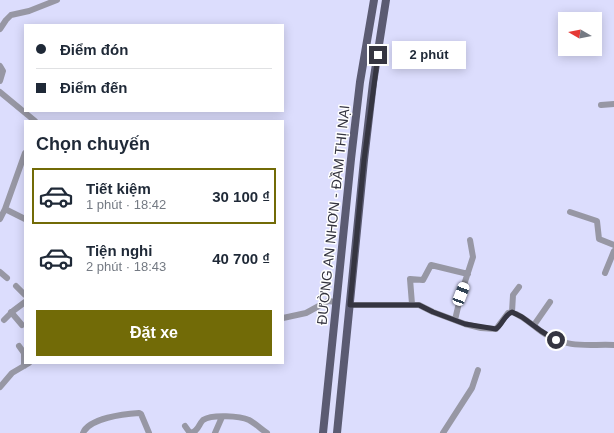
<!DOCTYPE html>
<html lang="vi">
<meta charset="utf-8">
<style>
body{margin:0;font-family:Arial,sans-serif;background:#f2f2f3;color:#1f2937;height:100vh;display:flex;flex-direction:column;font-size:15px;white-space:nowrap}
*{box-sizing:border-box;margin:0}
p{font-size:13px;color:#747a83}
.icon{flex:none;width:22px;height:22px;fill:none;stroke:currentColor;stroke-width:2;stroke-linecap:round;stroke-linejoin:round}
.map{position:relative;flex:1;overflow:hidden}
.side{position:absolute;left:24px;top:120px;width:260px;height:244px;display:flex;flex-direction:column;background:#fff;border-radius:0px;box-shadow:0 2px 10px #0003}
.side>*{flex:none}
.top-card{position:absolute;left:24px;top:24px;width:260px;height:88px;border-radius:0px;box-shadow:0 2px 10px #0003;display:grid;align-content:center;height:88px;padding:0 12px;background:#fff}
.needle{width:26px;rotate:279deg}
.fabs{position:absolute;left:558px;top:12px;display:grid;gap:8px}
.fabs a{display:grid;place-items:center;width:44px;height:44px;border-radius:0px;background:#fff;box-shadow:0 2px 10px #0003;font-size:20px}
.end{position:absolute;width:18px;height:18px;margin:-9px;border:5px solid #353541;background:#fff;box-shadow:0 0 0 2px #fff}
.from{border-radius:50%}
.bubble{position:absolute;height:28px;border-radius:0px;background:#fff;box-shadow:0 2px 10px #0003;font-size:13px;font-weight:800;line-height:28px;text-align:center}
.car{position:absolute;width:12px;height:24px;margin:-12px -6px;border-radius:5px;box-shadow:0 0 3px 1px #0007;background:linear-gradient(#fff 24%,#345 0 40%,#fff 0 76%,#345 0 86%,#fff 0)}
.top-card b{display:flex;align-items:center;gap:14px;height:38px;font-size:15px}
.top-card b+b{border-top:1px solid #e0e1e3}
.top-card i{width:10px;height:10px;background:#1f2937}
ul{padding:0;list-style:none}
li{display:flex;align-items:center;gap:12px;height:56px;margin:0 8px 6px;padding:0 4px;border:2px solid transparent;border-radius:0px}
li div{flex:1}
li b{display:block;font-size:15px}
li em{font-style:normal;font-weight:800}
li.on{border-color:#726b07}
li>.icon{width:36px;height:36px;stroke-width:1.5}
h2{padding:0 12px;font-size:18px;line-height:48px}
.button{display:flex;gap:8px;margin-top:auto;padding:8px 12px}
.button a{flex:1;height:46px;border-radius:0px;background:#726b07;color:#fff;font-size:16px;font-weight:800;line-height:46px;text-align:center}
.map>svg:first-child{display:block}
.lines{fill:none;stroke-linecap:round;stroke-linejoin:round}
.minor{stroke:#9797a4;stroke-width:6}
.major{stroke:#5b5b72;stroke-width:8}
.route{stroke:#353541;stroke-width:5}
.labels{text-anchor:middle;dominant-baseline:central;stroke-width:3;stroke-linejoin:round;paint-order:stroke}
.street-label{font-size:14px;fill:#353541;stroke:#fff}
</style>
<div class="map">
<svg width="614" height="433" viewBox="0 0 614 433">
<rect width="100%" height="100%" fill="#dcddfd"/>
<g class="lines">
<path class="minor" d="M0,29L6,20L11,15L29,11L57,0
M0,66L3,71L0,81
M0,92L35,121
M601,105L614,104
M5,209L25,153
M570,212L597,221L599,239L614,245
M0,219L5,209L25,219
M0,272L7,278
M605,273L614,251
M16,286L25,295
M412,304L410,279L423,280L431,265L468,274
M350,305H419L433,312L465,324L481,328L496,329L508,313L512,312C525,317 534,327 545,334C570,349 587,344 614,345
M11,312L22,325
M512,312L513,295L519,287
M283,318L306,313L328,301L336,302
M4,320L13,311L25,302
M455,320L461,294L473,257L470,240
M534,325L550,302
M19,346L24,353V366
M0,387L12,373L29,363
M185,426L190,433
M83,433C89,418 124,414 139,413L141,414L149,433
M191,433C199,431 198,425 203,420C212,414 240,416 249,420C255,423 261,429 267,433
M215,433L222,417
M443,433L472,388L478,370"/>
<path class="major" d="M323,433L351,159L360,82L374,0
M337,433L364,160L373,83L386,0"/>
</g>
<g class="lines">
<path class="route" d="M378,55L364,160L350,305H419L433,312L465,324L496,329C503,324 504,315 512,312L522,317L541,331L556,340"/>
</g>
<g class="labels">
<g class="street-label">
<text transform="translate(333 215) rotate(-84)">ĐƯỜNG AN NHƠN - ĐẦM THỊ NẠI</text>
</g>
</g>
</svg>
<div class="fabs">
<a><svg class="needle" viewBox="-14 -14 28 28"><path d="M0-13l5 13h-10z" fill="#e53935"/><path d="M0 13l5-13h-10z" fill="#747a83"/></svg></a>
</div>
<i class="end from" style="left:556px;top:340px"></i>
<i class="end" style="left:378px;top:55px"></i>
<div class="bubble" style="left:392px;top:41px;width:74px">2 phút</div>
<i class="car" style="left:461px;top:294px;rotate:21deg"></i>
<div class="top-card">
<b><i class="from"></i>Điểm đón</b>
<b><i></i>Điểm đến</b>
</div>
<section class="side">
<h2>Chọn chuyến</h2>
<ul>
<li class="on"><svg class="icon" aria-label="car" viewBox="0 0 24 24"><path d="M5 17H2v-5l4-1 3-4h7l3 4 3 1v5h-3M9 17h6M6 11h13"/><circle cx="7" cy="17" r="2"/><circle cx="17" cy="17" r="2"/></svg><div><b>Tiết kiệm</b><p>1 phút · 18:42</p></div><em>30 100 ₫</em></li>
<li><svg class="icon" aria-label="car" viewBox="0 0 24 24"><path d="M5 17H2v-5l4-1 3-4h7l3 4 3 1v5h-3M9 17h6M6 11h13"/><circle cx="7" cy="17" r="2"/><circle cx="17" cy="17" r="2"/></svg><div><b>Tiện nghi</b><p>2 phút · 18:43</p></div><em>40 700 ₫</em></li>
</ul>
<div class="button"><a>Đặt xe</a></div>
</section>
</div>
